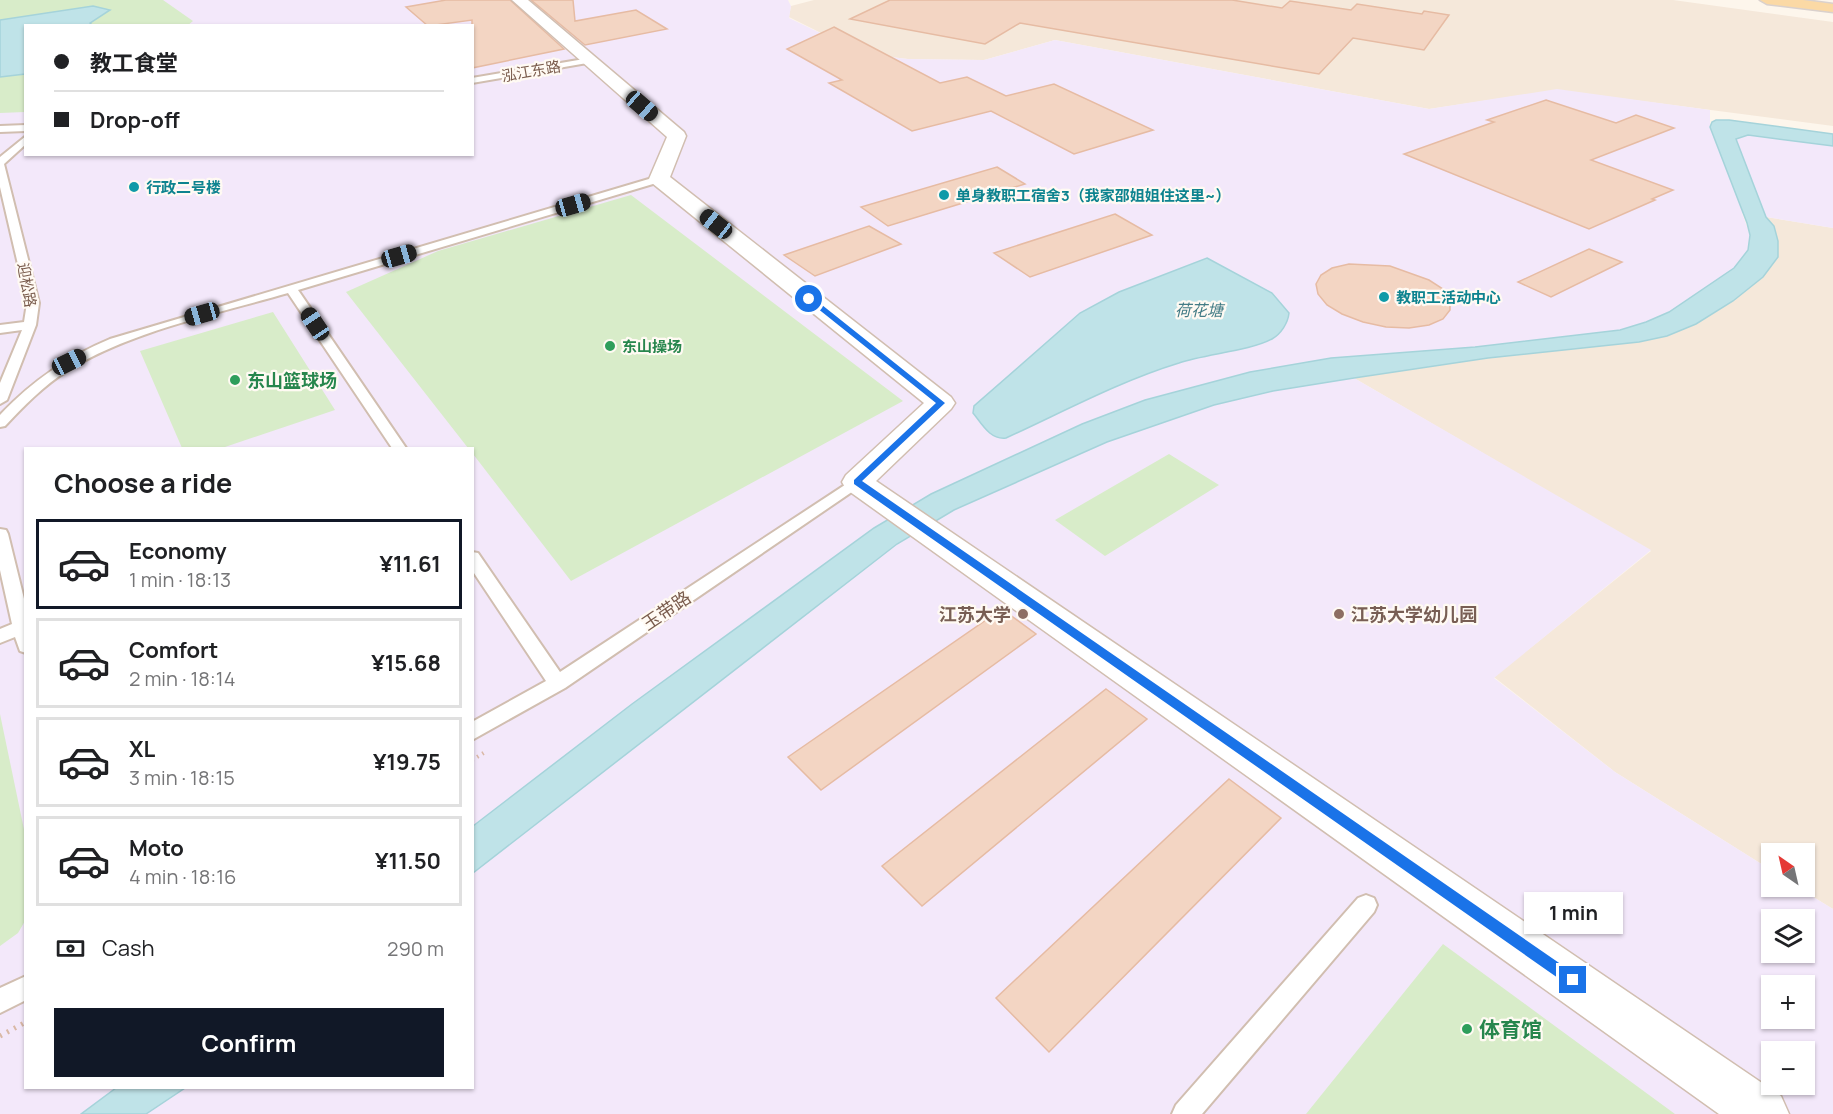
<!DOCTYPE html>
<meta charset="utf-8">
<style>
body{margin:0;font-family:Manrope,"Noto Sans SC",sans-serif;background:#f2f2f2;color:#202124;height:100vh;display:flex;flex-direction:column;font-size:22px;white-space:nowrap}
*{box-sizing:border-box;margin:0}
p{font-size:20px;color:#757577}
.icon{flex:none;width:33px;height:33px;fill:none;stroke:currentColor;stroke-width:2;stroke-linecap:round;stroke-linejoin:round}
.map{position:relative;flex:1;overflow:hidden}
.sheet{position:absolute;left:24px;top:447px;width:450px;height:642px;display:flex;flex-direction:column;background:#fff;border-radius:0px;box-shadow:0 2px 4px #0004}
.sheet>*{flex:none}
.hud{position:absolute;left:24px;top:24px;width:450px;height:132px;border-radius:0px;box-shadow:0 2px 4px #0004;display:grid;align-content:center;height:132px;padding:0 30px;background:#fff}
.needle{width:39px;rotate:326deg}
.fabs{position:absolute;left:1761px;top:843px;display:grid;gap:12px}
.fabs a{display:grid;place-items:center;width:54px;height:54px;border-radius:0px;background:#fff;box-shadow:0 2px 4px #0004;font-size:30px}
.end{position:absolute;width:27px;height:27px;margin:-14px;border:8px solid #1a73e8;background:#fff;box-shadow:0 0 0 3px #fff}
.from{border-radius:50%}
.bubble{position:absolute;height:42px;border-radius:0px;background:#fff;box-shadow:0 2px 4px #0004;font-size:20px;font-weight:700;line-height:42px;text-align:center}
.car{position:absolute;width:18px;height:36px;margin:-18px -9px;border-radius:8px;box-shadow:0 0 4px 2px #0007;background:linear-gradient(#222 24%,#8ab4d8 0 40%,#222 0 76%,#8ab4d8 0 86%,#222 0)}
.hud b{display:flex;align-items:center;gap:21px;height:57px;font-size:22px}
.hud b+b{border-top:2px solid #e0e0e0}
.hud i{width:15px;height:15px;background:#202124}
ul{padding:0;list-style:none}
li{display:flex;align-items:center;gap:18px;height:90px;margin:0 12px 9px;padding:0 18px;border:3px solid #e0e0e0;border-radius:0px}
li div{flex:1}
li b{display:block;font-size:22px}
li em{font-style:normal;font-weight:700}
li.selected{border-color:#111827}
li>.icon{width:54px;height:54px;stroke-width:1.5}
h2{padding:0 30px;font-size:27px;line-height:72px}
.pay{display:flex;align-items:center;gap:15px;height:66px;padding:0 30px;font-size:22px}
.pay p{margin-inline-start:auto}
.primary-button{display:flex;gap:12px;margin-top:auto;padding:12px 30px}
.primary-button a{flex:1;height:69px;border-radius:0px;background:#111827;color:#fff;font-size:24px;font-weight:700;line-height:69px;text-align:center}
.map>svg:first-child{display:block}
.residential{fill:#f5e8da}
.education{fill:#f3e8fa;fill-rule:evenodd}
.green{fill:#d8ecc9}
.water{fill:#bfe3e8;stroke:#a5d3da;stroke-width:1.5}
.building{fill:#f3d5c3;stroke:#e6bba3;stroke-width:1.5}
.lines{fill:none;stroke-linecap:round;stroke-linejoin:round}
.service-casing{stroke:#d1beb0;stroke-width:4}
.minor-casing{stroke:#d1beb0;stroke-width:3}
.primary-casing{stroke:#dad1cd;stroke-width:3}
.path-far1{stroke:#d9b8a5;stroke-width:4;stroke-dasharray:1.5 4.5;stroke-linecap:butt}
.path{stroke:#d9b8a5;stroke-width:5;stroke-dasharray:2 6;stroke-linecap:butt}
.service{fill:#fff;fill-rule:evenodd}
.minor{fill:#fff;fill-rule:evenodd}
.primary{fill:#fbd9a5;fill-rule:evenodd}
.route{fill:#1a73e8}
.culture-dot{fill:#0f9aa8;stroke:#fffaf3;stroke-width:2}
.leisure-dot{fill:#2e9e5b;stroke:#fffaf3;stroke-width:2}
.education-dot{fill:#8d6e63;stroke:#fffaf3;stroke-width:2}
.labels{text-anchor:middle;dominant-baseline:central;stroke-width:4.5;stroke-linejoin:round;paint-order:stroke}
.far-street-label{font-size:15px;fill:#7a5c4d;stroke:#fffaf3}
.far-culture-label{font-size:15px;font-weight:bold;fill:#0d838f;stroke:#fffaf3;text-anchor:start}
.far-leisure-label{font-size:15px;font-weight:bold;fill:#27864d;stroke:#fffaf3;text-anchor:start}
.far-water-label{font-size:16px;font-style:italic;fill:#437c86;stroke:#fffaf3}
.leisure-label{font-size:18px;font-weight:bold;fill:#27864d;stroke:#fffaf3;text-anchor:start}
.street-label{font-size:18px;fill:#7a5c4d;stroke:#fffaf3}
.education-label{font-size:18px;font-weight:bold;fill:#785e54;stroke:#fffaf3;text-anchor:end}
.near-leisure-label{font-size:21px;font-weight:bold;fill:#27864d;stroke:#fffaf3;text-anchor:start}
</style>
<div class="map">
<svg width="1833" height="1114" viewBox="0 0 1833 1114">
<rect width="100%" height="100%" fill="#fdf6ec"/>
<path class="residential" d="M814,0H1673L1833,22V126L1557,90L1429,109L1055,40L984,60L908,59L882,56L839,42L789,17L791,6Z
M1766,217L1833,228V909L1797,887L1804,886V854H1772L1771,870L1615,772L1494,677L1651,551L1354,378L1488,358L1639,342L1667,336L1696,324L1733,301L1763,277L1778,257V241L1774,226Z"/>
<path class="education" d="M0,0H788L791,6L789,18L839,42L882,56L908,59L984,60L1055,40L1429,109L1557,89L1710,110V127L1833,146V228L1742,213L1750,235L1748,250L1734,268L1669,312L1646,322L1620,330L1475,347L1331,359L1354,378L1651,550L1494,678L1615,772L1771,870L1772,886L1797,887L1833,909V1114H0ZM26,26H472V154H26ZM26,448H472V1088H26ZM1772,920H1804V952H1772ZM1772,986H1804V1018H1772ZM1772,1052H1804V1084H1772Z"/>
<path class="green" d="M0,0H163L193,21L187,26H26L25,112L0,113Z
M631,195L903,401L571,581L473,454L472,448H468L346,292L438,251Z
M273,312L335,410L222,448H182L140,351Z
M1169,454L1219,485L1105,556L1055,520Z
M0,714L26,839L25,921L18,933L0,946Z
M1443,944L1675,1114H1306Z"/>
<path class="water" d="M93,6L110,10L90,23L92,25L26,26L25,74L0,77V20Z
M1716,120H1729L1833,134V146L1748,135L1736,139L1766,217L1774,226L1778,241V257L1763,277L1733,301L1696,324L1667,336L1639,342L1488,358L1354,378L1273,391L1214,405L1107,442L954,510L897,544L473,873V826L632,704L874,528L931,494L1082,424L1145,400L1250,372L1331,358L1475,347L1620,330L1646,322L1669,312L1734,268L1748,250L1750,235L1747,223L1710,127L1712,122Z
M1207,258L1272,293L1289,313C1288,323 1281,334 1272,339C1250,351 1205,354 1179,363C1120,381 1063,412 1006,438C990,440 982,424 973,413L974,406L1080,313L1119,292Z
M116,1088H185L146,1114H81Z"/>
<path class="building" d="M446,0H510L564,49L472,68V20L428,26L406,7Z
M531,0H573L575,21L636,10L667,29L585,45Z
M890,0H1232L1282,8L1290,1L1351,10L1357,4L1422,14L1424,11L1449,15L1424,50L1353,38L1319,74L1020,23L985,44L850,19Z
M834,27L940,83L967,77L1006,96L1054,84L1153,130L1074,154L991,111L912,131L829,83L842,80L787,49Z
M1546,100L1616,123L1636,115L1674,128L1591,160L1673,190L1652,199L1655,200L1589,229L1404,154L1494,122L1487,120Z
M997,167L1025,184L888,226L861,207Z
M1115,214L1152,235L1030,277L994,253Z
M869,226L901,244L815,276L784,255Z
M1589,249L1622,262L1551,297L1518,282Z
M1349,264L1390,266L1429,280L1443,289L1450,300V310L1443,319L1429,325L1409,328L1386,327L1363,322L1342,314L1327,305L1318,294L1316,284L1321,275L1332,268Z
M1002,609L1036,634L821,790L788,757Z
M1106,689L1147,719L922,906L882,866Z
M1229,779L1281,818L1049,1052L996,998Z"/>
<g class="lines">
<g class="service-casing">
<path id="service" d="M590,58H593V62L472,83V78Z
M26,125V131L0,132V126Z
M26,136V144L4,164L39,303L36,325L7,400L0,404V383L22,330L0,333V325L24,322L27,303L0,187V157Z
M659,176L664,179L663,181L298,290L406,448H392L288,293C219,313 127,332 67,371C43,386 24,406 5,426L0,427V415C32,381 67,357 110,339Z
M857,477L865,482L862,485L565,688L472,740V722L546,681L472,570V552L478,553L560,672Z
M0,529L6,530L8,534L26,607V653L20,651L15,637L0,643V629L12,624L0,570Z
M1366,895L1374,898L1377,905L1374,912L1202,1114H1172L1176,1105L1358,898Z
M26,976V1000L0,1013V988Z"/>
</g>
<g class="minor-casing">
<path id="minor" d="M512,0H528L684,132L686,136L670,177L951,397L955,403L951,409L876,481L1781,1096L1789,1114H1719L846,489L842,482L846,475L924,403L652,183L649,179L667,137Z"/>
</g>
<g class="primary-casing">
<path id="primary" d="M1760,0H1803L1833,4V12L1767,4Z"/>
</g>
<path class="path-far1" d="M472,760L487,751"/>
<path class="path" d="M0,1036L26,1022"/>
<use href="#service" class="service"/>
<use href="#minor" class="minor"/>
<use href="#primary" class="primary"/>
</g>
<path class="route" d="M807,297H812L945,403L862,481L1578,976L1580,980L1578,985L1573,987L1568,985L854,484V480L936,403L807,300Z"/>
<g class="culture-dot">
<circle cx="134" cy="187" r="6"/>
<circle cx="944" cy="195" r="6"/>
<circle cx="1384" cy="297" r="6"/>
</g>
<g class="leisure-dot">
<circle cx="610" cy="346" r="6"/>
<circle cx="235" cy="380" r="6"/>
<circle cx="1467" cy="1029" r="6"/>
</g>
<g class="education-dot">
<circle cx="1023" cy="614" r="6"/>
<circle cx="1339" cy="614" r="6"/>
</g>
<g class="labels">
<g class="far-street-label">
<text transform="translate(531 71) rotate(-10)">泓江东路</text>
<text transform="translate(27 285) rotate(80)">迎松路</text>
</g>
<g class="far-culture-label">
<text x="146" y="187">行政二号楼</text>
<text x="956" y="195">单身教职工宿舍3（我家邵姐姐住这里~）</text>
<text x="1396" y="297">教职工活动中心</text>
</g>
<g class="far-leisure-label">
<text x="622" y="346">东山操场</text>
</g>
<g class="far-water-label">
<text x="1199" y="310">荷花塘</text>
</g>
<g class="leisure-label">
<text x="247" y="380">东山篮球场</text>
</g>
<g class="street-label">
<text transform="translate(666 610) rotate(-34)">玉带路</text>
</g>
<g class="education-label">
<text x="1011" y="614">江苏大学</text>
<text x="1351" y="614" text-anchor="start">江苏大学幼儿园</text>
</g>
<g class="near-leisure-label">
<text x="1479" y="1029">体育馆</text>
</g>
</g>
</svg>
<div class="fabs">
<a><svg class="needle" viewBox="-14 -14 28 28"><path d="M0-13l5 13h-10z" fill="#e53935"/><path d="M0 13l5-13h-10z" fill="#757577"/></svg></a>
<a><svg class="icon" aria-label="layers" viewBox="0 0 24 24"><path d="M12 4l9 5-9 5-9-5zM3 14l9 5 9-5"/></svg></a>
<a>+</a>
<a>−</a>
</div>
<i class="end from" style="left:809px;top:299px"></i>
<i class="end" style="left:1573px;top:980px"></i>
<div class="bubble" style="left:1524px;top:892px;width:99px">1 min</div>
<i class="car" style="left:642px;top:106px;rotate:131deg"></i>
<i class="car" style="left:573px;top:205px;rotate:74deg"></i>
<i class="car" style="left:716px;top:224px;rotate:308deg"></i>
<i class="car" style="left:399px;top:256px;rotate:74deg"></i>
<i class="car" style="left:202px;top:314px;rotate:254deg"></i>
<i class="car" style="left:315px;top:324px;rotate:326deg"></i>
<i class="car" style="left:69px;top:362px;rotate:64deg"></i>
<div class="hud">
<b><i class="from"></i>教工食堂</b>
<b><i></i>Drop-off</b>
</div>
<section class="sheet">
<h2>Choose a ride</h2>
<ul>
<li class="selected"><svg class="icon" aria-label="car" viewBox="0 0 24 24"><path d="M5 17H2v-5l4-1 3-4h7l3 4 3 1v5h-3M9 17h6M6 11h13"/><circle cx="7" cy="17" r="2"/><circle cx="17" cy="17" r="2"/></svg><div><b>Economy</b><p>1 min · 18:13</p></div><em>¥11.61</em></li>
<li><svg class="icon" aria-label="car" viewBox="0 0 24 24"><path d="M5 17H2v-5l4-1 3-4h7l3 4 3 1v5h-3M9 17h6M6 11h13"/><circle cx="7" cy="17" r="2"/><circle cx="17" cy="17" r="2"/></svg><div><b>Comfort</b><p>2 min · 18:14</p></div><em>¥15.68</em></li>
<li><svg class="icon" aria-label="car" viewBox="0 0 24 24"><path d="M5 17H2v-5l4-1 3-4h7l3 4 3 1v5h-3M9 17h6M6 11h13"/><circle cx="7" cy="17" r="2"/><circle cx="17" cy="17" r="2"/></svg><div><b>XL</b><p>3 min · 18:15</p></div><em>¥19.75</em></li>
<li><svg class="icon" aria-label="car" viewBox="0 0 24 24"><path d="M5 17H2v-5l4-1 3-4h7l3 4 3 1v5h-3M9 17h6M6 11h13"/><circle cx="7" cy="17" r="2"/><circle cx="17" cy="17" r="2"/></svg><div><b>Moto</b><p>4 min · 18:16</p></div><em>¥11.50</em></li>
</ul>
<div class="pay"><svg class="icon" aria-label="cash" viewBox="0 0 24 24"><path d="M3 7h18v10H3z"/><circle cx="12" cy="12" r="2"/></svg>Cash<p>290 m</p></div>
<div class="primary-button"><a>Confirm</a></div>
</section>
</div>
